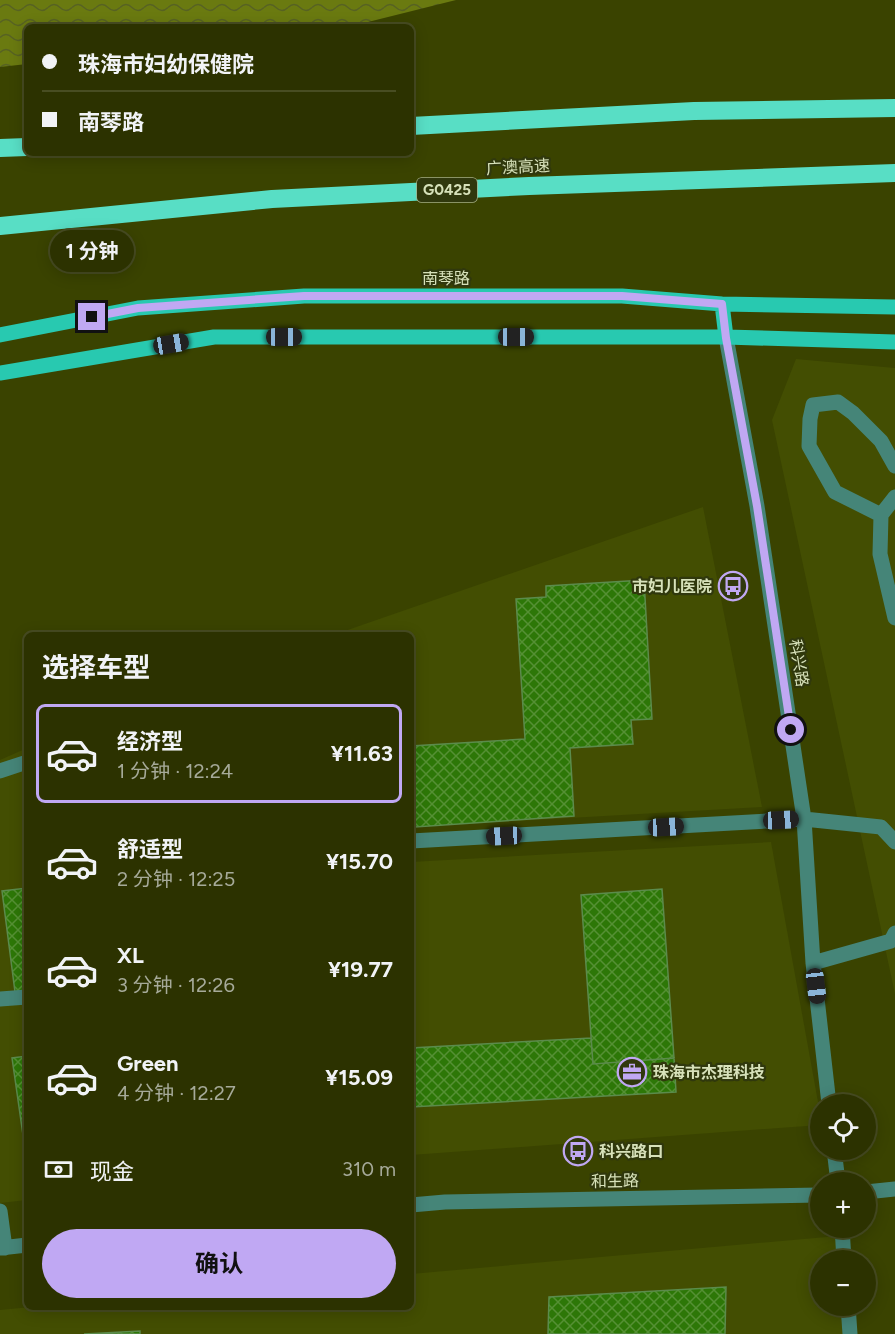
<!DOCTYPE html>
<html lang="zh">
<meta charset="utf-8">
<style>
body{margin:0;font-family:Figtree,"Noto Sans SC",sans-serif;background:#383e0f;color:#f1f3f6;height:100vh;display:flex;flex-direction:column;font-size:22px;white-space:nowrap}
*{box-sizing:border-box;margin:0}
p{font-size:20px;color:#a6aa99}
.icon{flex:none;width:33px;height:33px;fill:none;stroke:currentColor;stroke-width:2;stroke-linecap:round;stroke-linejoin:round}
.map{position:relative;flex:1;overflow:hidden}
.panel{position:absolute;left:24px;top:632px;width:390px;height:678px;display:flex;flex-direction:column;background:#2c3200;border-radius:9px;box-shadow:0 3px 15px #0003,0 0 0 2px #484d22}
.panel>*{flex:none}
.guide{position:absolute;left:24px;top:24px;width:390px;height:132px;border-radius:9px;box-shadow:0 3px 15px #0003,0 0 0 2px #484d22;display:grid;align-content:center;height:132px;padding:0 18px;background:#2c3200}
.buttons{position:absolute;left:810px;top:1094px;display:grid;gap:12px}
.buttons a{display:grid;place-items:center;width:66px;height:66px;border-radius:50%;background:#2c3200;box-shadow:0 3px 15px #0003,0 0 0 2px #484d22;font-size:30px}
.end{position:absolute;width:27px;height:27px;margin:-14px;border:8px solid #c0a8f3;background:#111;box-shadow:0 0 0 3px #111}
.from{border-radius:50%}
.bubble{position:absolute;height:42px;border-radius:21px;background:#2c3200;box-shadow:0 3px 15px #0003,0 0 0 2px #484d22;font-size:20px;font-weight:700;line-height:42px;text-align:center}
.car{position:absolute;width:18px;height:36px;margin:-18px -9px;border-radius:8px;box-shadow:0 0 4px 2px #0007;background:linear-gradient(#222 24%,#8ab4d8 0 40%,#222 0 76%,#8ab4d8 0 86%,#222 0)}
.guide b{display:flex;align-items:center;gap:21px;height:57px;font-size:22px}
.guide b+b{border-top:2px solid #484d22}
.guide i{width:15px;height:15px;background:#f1f3f6}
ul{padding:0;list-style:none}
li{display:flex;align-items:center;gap:18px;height:99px;margin:0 12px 9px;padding:0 6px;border:3px solid transparent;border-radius:9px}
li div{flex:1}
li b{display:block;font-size:22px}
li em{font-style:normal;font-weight:700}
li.selected{border-color:#c0a8f3}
li>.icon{width:54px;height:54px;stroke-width:1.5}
h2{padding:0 18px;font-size:27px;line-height:72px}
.pay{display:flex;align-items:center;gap:15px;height:66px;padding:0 18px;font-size:22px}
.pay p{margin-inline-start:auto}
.cta{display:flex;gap:12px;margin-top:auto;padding:12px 18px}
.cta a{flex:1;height:69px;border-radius:36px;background:#c0a8f3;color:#111;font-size:24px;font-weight:700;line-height:69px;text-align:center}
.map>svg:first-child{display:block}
.built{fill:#434e02}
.water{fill:url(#water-waves)}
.building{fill:url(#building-cross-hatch);stroke:#5b8b4c;stroke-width:1.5}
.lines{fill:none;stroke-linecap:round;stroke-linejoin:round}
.minor{stroke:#458578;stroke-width:15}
.major{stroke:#28c9b0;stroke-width:15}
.highway{stroke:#58dec5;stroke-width:18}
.route{stroke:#c0a8f3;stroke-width:8}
.labels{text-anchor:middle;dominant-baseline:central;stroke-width:4.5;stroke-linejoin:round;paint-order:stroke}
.shield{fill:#30380d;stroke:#a5ae86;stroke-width:1.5}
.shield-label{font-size:15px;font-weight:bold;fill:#d7e1ba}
.street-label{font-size:16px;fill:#d7e1ba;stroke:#30380d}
.poi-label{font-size:16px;font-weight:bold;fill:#d7e1ba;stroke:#30380d;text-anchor:start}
</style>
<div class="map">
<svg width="895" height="1334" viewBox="0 0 895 1334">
<defs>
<pattern id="water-waves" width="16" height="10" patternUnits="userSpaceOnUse" patternTransform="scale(1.5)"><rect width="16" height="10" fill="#6a7a10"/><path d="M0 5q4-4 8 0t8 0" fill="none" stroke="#576222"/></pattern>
<pattern id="building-cross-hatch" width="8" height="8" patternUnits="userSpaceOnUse" patternTransform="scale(1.5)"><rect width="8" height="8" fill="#2d7707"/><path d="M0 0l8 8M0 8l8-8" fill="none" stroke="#559034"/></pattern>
</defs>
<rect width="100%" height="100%" fill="#3a4300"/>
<path class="built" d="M796,359L895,368V994L772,420Z
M703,507L762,807L411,827V634H336Z
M27,748V1200L0,1203V760Z
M771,842L820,1113V1125L411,1155V862Z
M838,1236L839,1260H820V1305H842L843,1334H0V1310L41,1306H411V1274Z"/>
<path class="water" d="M0,0H456L348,27H27V64L0,67Z"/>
<path class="building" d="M644,580L652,719L631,720L633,744L570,748L574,816L415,827L411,746L525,739L516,599L546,597V586Z
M27,888V990L15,992L2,891Z
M662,889L674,1058L593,1064L581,895Z
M591,1038L593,1064L674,1058L676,1092L411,1107V1048Z
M27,1056V1149H25L12,1058Z
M726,1287L725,1334H548L549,1297Z
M140,1331V1334H84Z"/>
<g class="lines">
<path class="minor" d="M726,337L757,506L804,819L813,963L829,1104
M895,497L881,515L880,554L895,618
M881,515L835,492L809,446L810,419L813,405L838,402L853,413L881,441L895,466
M0,771L27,762
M411,841L804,819L881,827L895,842
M813,963L891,941L895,933
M0,999L27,997
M834,1149L838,1182
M866,1192L895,1189
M411,1205L445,1202L820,1195
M0,1211L5,1248
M842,1227L844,1260
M0,1248L27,1245
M848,1305L850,1334"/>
<path class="major" d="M722,304L726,337
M0,335L138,308L304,296H622L722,304L895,307
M0,373L214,337H726L895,342"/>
<path class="highway" d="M411,126L694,111L895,108
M0,148L27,147
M0,226L272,199L529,186L895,173"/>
</g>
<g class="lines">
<path class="route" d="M92,317L138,308L304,296H622L722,304L726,338L757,506L791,730"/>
</g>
<defs>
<g id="bus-ring" transform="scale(1.5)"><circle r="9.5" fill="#30380d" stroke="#c0a8f3" stroke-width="1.5"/><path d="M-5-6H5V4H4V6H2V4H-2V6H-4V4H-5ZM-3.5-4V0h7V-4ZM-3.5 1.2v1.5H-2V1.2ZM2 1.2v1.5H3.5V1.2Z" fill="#c0a8f3"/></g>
<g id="office-ring" transform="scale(1.5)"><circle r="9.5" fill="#30380d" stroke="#c0a8f3" stroke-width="1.5"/><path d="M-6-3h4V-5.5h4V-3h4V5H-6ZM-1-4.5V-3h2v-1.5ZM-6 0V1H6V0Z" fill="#c0a8f3"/></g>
</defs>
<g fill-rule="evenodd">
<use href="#bus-ring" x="733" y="586"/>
<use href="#office-ring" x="632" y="1072"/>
<use href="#bus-ring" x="578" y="1151"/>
</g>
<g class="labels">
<rect class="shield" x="417" y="178" width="60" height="24" rx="4.5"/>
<g class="shield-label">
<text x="447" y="190">G0425</text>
</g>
<g class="street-label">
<text transform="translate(518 167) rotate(-3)">广澳高速</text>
<text x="446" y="278">南琴路</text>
<text transform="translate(799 663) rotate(81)">科兴路</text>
<text transform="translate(615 1181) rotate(-1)">和生路</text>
</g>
<g class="poi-label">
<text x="712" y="586" text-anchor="end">市妇儿医院</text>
<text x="653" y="1072">珠海市杰理科技</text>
<text x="599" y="1151">科兴路口</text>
</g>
</g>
</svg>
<div class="buttons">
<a><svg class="icon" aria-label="locate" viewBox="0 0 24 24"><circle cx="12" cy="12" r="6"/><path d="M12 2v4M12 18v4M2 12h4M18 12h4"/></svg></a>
<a>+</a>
<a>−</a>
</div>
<i class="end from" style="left:791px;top:730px"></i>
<i class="end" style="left:92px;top:317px"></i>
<div class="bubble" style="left:50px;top:230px;width:84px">1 分钟</div>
<i class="car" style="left:284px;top:337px;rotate:90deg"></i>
<i class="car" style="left:516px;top:337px;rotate:90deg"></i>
<i class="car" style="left:171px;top:344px;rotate:80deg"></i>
<i class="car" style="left:781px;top:820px;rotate:87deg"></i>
<i class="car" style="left:666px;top:827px;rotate:87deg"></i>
<i class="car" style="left:504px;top:836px;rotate:267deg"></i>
<i class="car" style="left:816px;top:986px;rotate:173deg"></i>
<div class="guide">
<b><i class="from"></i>珠海市妇幼保健院</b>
<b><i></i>南琴路</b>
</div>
<section class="panel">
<h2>选择车型</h2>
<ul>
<li class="selected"><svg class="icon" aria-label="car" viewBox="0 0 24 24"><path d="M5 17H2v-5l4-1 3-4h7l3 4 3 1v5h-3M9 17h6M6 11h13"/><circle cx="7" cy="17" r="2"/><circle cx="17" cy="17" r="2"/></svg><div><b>经济型</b><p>1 分钟 · 12:24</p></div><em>¥11.63</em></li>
<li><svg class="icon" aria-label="car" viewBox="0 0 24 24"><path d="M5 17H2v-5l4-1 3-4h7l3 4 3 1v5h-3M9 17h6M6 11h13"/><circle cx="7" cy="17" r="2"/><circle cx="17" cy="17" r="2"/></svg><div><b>舒适型</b><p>2 分钟 · 12:25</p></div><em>¥15.70</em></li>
<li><svg class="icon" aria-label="car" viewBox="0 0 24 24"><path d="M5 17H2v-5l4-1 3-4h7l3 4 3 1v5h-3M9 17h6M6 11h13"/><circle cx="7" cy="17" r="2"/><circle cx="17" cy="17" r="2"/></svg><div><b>XL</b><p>3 分钟 · 12:26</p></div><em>¥19.77</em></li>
<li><svg class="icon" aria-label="car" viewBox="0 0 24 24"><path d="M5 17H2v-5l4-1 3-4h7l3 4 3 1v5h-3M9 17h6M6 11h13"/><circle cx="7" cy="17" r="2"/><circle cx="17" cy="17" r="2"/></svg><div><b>Green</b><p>4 分钟 · 12:27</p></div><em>¥15.09</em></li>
</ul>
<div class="pay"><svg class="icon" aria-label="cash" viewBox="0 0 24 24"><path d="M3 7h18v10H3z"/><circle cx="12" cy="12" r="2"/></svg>现金<p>310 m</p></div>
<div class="cta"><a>确认</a></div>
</section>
</div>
